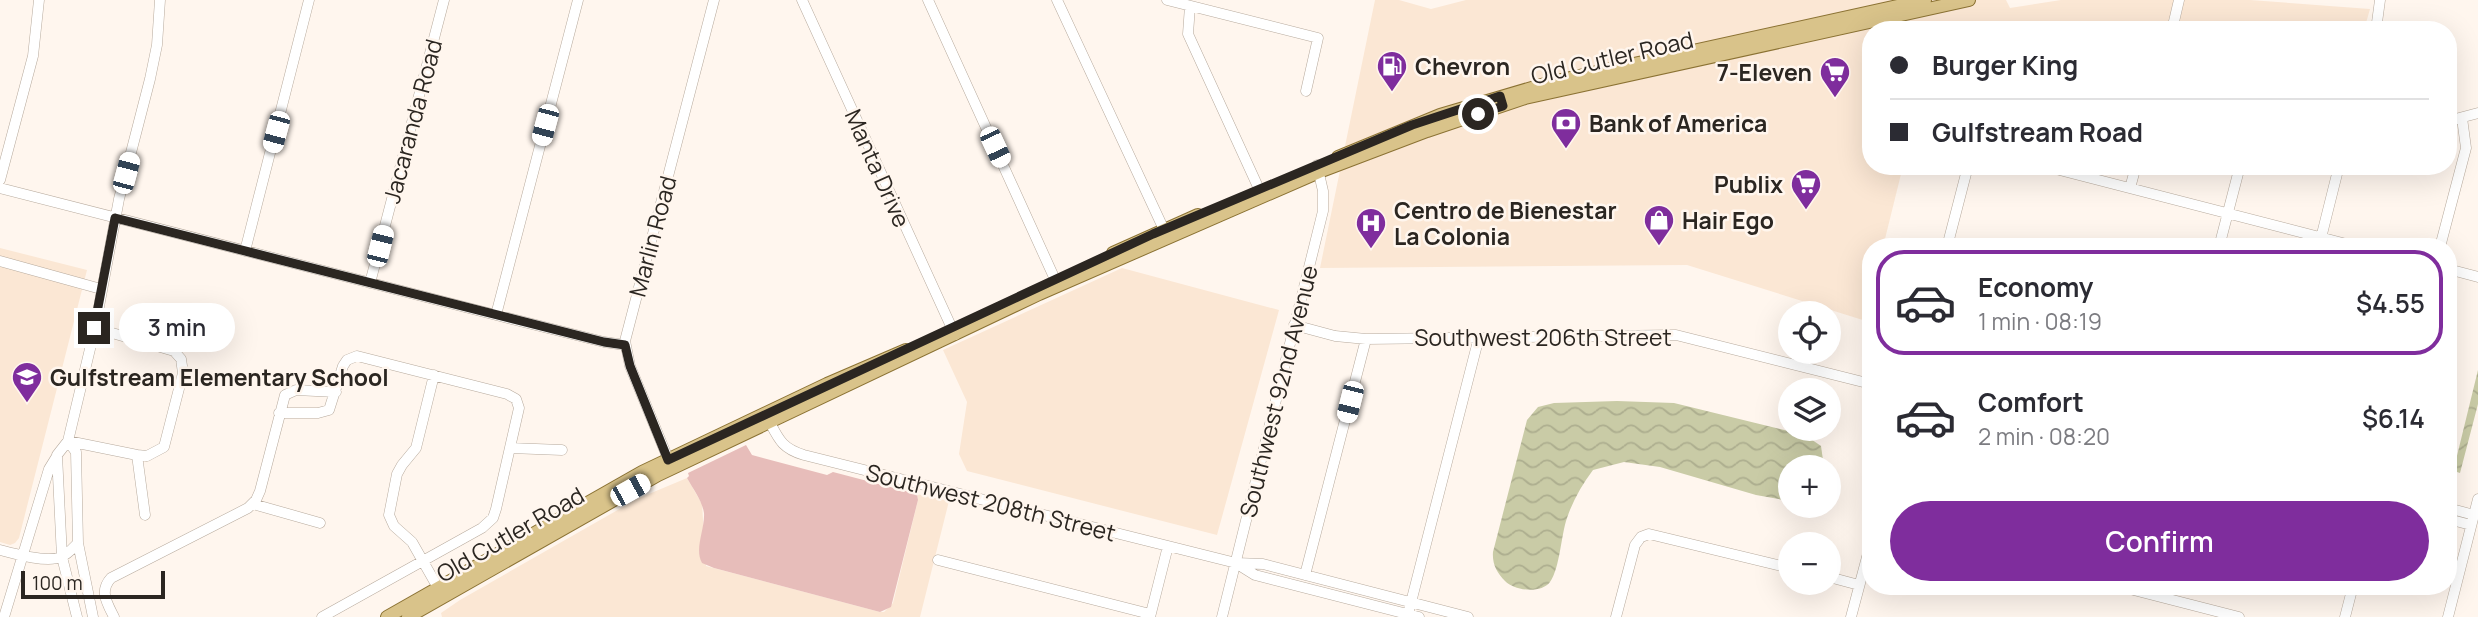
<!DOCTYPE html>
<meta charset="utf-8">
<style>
body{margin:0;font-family:Manrope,sans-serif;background:#f7f7f7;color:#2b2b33;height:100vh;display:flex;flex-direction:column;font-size:26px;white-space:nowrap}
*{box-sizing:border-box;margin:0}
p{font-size:23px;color:#7c7c81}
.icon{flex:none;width:38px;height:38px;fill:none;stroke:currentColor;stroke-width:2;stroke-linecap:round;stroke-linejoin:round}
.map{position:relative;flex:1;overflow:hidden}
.drawer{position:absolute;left:1862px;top:238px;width:595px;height:357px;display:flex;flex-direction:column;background:#fff;border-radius:28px;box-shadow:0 7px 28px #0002}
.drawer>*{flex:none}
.hud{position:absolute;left:1862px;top:21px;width:595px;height:154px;border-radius:28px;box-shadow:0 7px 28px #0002;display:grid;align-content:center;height:154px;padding:0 28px;background:#fff}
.fabs{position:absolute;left:1778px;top:301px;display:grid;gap:14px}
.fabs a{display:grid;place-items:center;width:63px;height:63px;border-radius:50%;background:#fff;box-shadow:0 7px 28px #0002;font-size:35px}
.scale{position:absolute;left:21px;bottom:18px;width:144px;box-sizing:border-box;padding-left:7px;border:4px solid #2b2621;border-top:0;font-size:19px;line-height:24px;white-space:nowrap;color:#2b2621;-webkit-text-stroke:5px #fff6ee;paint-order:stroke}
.end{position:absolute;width:32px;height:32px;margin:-16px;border:9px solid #2b2621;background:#fff;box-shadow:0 0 0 4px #fff}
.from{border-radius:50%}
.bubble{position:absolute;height:49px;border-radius:24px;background:#fff;box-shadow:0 7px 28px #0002;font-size:23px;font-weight:600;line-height:49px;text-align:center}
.car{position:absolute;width:21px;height:42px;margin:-21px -10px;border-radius:9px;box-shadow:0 0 5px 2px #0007;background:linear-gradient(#fff 24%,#345 0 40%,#fff 0 76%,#345 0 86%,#fff 0)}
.hud b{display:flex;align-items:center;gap:24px;height:66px;font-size:26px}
.hud b+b{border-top:2px solid #e1e1e2}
.hud i{width:18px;height:18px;background:#2b2b33}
ul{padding:12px 0 0;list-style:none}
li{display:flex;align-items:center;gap:21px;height:105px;margin:0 14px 10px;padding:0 14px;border:4px solid transparent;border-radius:28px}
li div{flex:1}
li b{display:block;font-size:26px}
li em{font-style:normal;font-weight:600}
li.selected{border-color:#7f2d9d}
li>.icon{width:63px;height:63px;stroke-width:1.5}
.action{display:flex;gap:14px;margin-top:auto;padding:14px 28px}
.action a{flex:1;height:80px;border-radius:42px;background:#7f2d9d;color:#fff;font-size:28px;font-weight:600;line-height:80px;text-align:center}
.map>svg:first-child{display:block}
.built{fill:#fbe7d4}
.grass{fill:#e7bdba}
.water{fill:url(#water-waves)}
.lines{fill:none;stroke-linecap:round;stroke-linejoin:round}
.minor-casing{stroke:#b7aa9d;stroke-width:11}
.major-casing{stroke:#8b7233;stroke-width:14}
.minor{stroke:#fff;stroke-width:10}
.major{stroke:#d9c38a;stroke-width:12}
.route{stroke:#2b2621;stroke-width:9}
.labels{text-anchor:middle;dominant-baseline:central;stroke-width:5;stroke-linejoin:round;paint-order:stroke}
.street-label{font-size:23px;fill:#2b2621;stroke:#fff6ee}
.poi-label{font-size:23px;font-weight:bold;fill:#2b2621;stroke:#fff6ee;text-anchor:start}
</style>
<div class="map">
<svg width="2478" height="617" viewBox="0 0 2478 617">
<defs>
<pattern id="water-waves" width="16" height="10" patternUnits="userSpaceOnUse" patternTransform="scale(1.75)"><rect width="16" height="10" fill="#c9cba6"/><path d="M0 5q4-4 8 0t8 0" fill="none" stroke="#adae8f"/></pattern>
</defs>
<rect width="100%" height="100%" fill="#fff6ee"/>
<path class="built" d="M1375,0H1399L1431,9L1466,0H2006L2010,8L2061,0H2250L2370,9L2364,30H1871V166H1903L1883,247H1871V300L1866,321L1687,265L1320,268Z
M0,248L87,270L19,538L15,543L10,545L0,542Z
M1122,268L1279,310L1217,535L967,471L959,454L967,402L943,350Z
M687,478L702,504L706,566L880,612H884L893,603L918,500L917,494L949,501L920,617H442L441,613L460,600L637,499Z"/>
<path class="grass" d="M746,445L752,455L827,475L833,472L917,494L918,500L891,607L880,612L714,568L702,563C694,549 705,529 704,513C702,500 693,489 687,478L689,476L688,473Z"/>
<path class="water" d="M2478,370V404L2460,473L2454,471V468Z
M1617,401L1674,403L1805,435L1821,446L1824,467H1790V501L1756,495L1660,467L1624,462L1593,470C1582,485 1573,500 1567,518C1561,535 1560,568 1550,582C1541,594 1515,591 1505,581C1497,573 1492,564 1493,552L1527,420L1538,407L1554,403Z"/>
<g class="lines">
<g class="minor-casing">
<path id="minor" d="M802,0L955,335
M928,0L1058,286
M1057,0L1166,234
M1167,0L1318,38L1306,91
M1190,6L1188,34L1259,189
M2172,30L2179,0
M2376,30L2380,0
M2448,121L2478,113
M2044,166L2358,247
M0,180L33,56L39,0
M0,188L496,315L604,342L625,345
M2130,188L2136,166
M2321,238L2339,166
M1947,247L1968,166
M2219,247L2240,166
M2440,247L2466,148L2462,118
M245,251L309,0
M0,261L101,289
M2448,269L2478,277
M370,283L444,0
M496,315L578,0
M1294,325L1335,336L1366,339L1676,335L1871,384
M95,328L174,351L181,359L183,373L164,447L147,456L137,455L145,515
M434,375L416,448L402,465L397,474L389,515L394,526L412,542L441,593
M279,413H318L329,410L343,366L347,360L357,356L507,394L516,399L519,408L496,509L493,518L482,528L322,617
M767,417C778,437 780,448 804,455L1236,563L1263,564L1468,617
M68,441L76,452L78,543L93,617
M68,441L137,455
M510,448L562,450
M671,466L630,366L625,341L714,0
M253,504L320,523
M2448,508L2474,515
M2448,519L2471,525
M0,550C15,554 47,563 61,557C67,555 73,548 78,543
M938,560L1150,614
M1239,565L1255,575L1419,617
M1305,575L1366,339
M1829,577L1859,585
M2118,586L2239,617
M1408,614L1479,337
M4,617L49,469L57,456
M77,617L62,557L57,455L68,441L95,328L119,199L150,79L157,45L160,0
M114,617C107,603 99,591 111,578L248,508L256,500L260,491L285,395L296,390L336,392
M1150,617L1168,546
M1222,617L1323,211V191L1317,165
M1616,617L1635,545L1641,537L1649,534L1790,568
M1851,617L1871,542
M2345,617L2353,586
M2448,617L2478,499"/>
</g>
<g class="major-casing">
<path id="major" d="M1338,157L1440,115L1552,82L1925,0
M1113,253L1198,215
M387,617L642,472L827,384L906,350
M408,617L658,475L1039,294L1319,172L1427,131L1525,98L1969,0"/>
</g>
<use href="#minor" class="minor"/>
<use href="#major" class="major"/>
</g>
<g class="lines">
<path class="route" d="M94,328L115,218L604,342L625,345L630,366L668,460L1153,234L1412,125L1500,96L1503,106L1478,114"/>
</g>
<defs>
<g id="fuel-pin" transform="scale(1.575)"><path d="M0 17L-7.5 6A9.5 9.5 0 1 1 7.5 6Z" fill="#7f2d9d" stroke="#fff6ee"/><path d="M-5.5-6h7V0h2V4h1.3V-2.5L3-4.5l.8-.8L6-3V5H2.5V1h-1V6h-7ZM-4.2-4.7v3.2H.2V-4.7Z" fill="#fff"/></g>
<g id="supermarket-pin" transform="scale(1.575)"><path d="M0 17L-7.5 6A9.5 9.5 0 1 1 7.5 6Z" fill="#7f2d9d" stroke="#fff6ee"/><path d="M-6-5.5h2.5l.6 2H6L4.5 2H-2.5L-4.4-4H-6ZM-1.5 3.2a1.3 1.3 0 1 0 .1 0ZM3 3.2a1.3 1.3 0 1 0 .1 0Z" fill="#fff"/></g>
<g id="bank-pin" transform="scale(1.575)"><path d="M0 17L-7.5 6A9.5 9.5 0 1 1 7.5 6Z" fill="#7f2d9d" stroke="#fff6ee"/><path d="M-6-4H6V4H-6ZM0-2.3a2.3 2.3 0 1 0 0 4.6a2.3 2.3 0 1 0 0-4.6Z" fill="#fff"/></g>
<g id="shop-pin" transform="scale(1.575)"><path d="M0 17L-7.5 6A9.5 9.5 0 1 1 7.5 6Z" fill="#7f2d9d" stroke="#fff6ee"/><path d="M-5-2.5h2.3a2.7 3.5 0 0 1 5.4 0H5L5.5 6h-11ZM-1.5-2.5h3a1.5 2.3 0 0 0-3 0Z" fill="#fff"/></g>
<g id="hospital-pin" transform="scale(1.575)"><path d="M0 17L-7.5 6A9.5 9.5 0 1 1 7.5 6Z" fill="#7f2d9d" stroke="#fff6ee"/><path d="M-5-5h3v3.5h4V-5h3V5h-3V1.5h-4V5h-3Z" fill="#fff"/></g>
<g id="school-pin" transform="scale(1.575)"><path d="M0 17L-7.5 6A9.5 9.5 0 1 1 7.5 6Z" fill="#7f2d9d" stroke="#fff6ee"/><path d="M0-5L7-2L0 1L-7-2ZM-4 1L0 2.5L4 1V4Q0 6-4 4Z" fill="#fff"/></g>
</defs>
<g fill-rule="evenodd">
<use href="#fuel-pin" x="1392" y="66"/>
<use href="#supermarket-pin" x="1835" y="72"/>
<use href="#bank-pin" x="1566" y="123"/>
<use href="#supermarket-pin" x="1806" y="184"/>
<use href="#shop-pin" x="1659" y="220"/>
<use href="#hospital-pin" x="1371" y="223"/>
<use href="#school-pin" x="27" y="377"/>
</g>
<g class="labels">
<g class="street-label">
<text transform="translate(1612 57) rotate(-13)">Old Cutler Road</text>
<text transform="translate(412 121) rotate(-75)">Jacaranda Road</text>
<text transform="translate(878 168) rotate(66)">Manta Drive</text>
<text transform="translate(652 236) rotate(-75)">Marlin Road</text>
<text x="1543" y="337">Southwest 206th Street</text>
<text transform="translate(1278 391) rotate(-76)">Southwest 92nd Avenue</text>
<text transform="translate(991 502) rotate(14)">Southwest 208th Street</text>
<text transform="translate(510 534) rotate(-30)">Old Cutler Road</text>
</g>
<g class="poi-label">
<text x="1415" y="66">Chevron</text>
<text x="1812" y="72" text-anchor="end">7-Eleven</text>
<text x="1589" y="123">Bank of America</text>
<text x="1783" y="184" text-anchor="end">Publix</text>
<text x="1394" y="210">Centro de Bienestar<tspan x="1394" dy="26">La Colonia</tspan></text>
<text x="1682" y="220">Hair Ego</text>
<text x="50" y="377">Gulfstream Elementary School</text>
</g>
</g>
</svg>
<div class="fabs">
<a><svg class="icon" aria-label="locate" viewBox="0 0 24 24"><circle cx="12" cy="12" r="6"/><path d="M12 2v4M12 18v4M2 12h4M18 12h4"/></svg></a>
<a><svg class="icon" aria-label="layers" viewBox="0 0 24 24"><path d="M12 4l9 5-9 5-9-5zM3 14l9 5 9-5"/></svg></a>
<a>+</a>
<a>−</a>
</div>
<div class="scale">100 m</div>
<i class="end from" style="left:1478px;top:114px"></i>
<i class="end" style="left:94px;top:328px"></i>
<div class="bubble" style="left:119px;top:303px;width:116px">3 min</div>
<i class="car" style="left:545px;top:125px;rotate:195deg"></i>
<i class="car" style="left:276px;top:132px;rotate:195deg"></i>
<i class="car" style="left:995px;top:147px;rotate:155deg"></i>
<i class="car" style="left:126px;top:173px;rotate:15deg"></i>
<i class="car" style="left:380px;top:246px;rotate:14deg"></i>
<i class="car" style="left:1350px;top:402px;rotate:194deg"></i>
<i class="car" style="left:630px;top:490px;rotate:61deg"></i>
<div class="hud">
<b><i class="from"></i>Burger King</b>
<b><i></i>Gulfstream Road</b>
</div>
<section class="drawer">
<ul>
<li class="selected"><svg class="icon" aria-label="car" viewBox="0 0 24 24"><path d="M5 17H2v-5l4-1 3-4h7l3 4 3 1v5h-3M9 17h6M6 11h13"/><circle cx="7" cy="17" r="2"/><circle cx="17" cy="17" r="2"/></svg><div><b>Economy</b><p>1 min · 08:19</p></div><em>$4.55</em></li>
<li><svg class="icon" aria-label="car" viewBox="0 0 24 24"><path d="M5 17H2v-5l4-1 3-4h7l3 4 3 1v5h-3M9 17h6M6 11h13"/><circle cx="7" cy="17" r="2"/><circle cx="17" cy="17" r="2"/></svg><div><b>Comfort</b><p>2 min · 08:20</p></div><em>$6.14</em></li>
</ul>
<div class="action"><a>Confirm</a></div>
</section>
</div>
